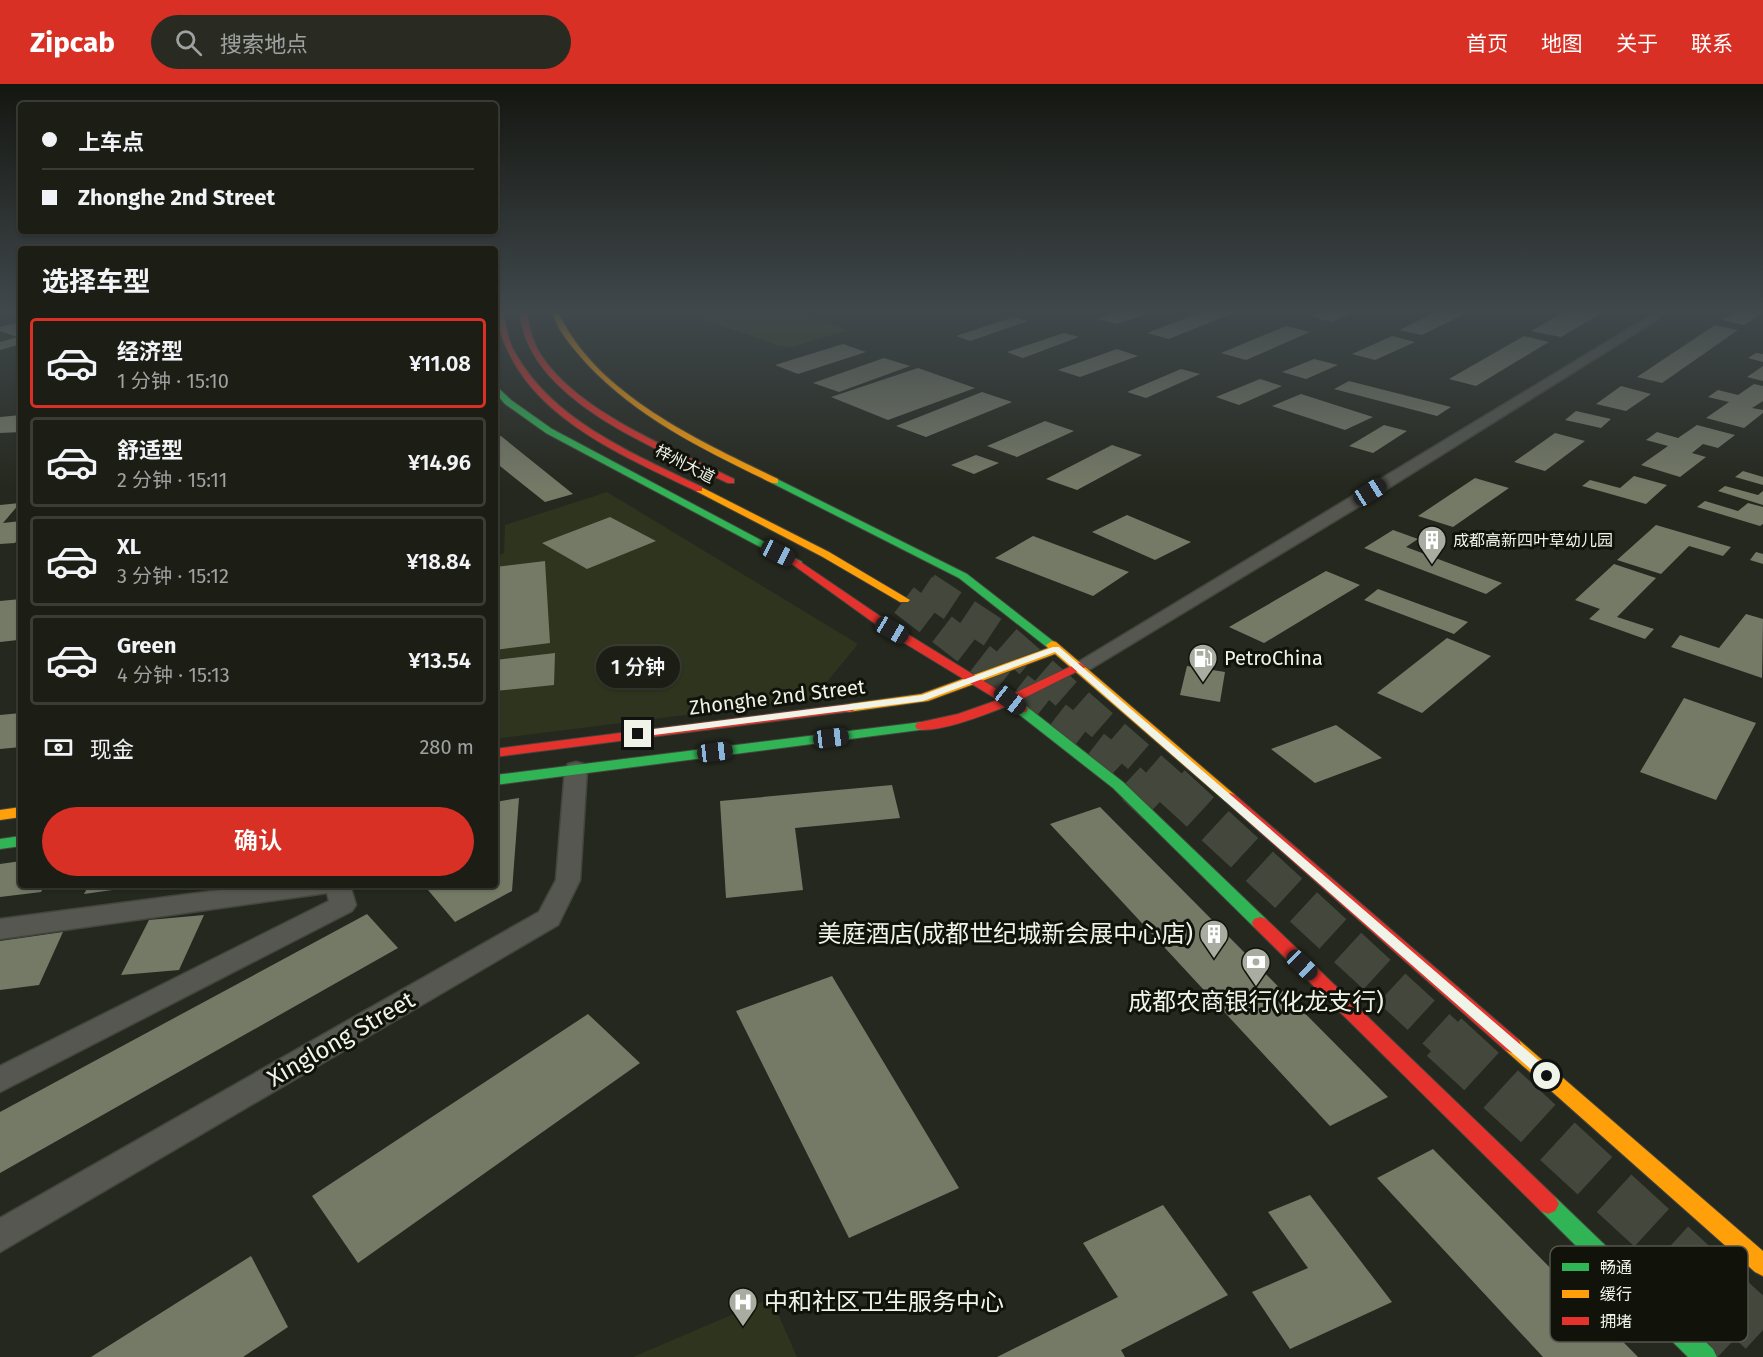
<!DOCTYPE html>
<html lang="zh">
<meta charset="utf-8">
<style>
body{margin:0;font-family:"Fira Sans","Noto Sans SC",sans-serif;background:#292b23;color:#f1f3f6;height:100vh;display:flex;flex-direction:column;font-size:22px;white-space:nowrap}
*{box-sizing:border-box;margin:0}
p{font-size:20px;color:#a0a2a1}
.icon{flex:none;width:33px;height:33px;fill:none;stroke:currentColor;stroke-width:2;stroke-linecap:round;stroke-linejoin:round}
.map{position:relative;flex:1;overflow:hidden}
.sheet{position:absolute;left:18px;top:162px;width:480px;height:642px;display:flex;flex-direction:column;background:#1c1e16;border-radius:6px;box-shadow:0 2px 4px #0004,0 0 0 2px #3a3c35}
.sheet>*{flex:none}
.hud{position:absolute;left:18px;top:18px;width:480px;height:132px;border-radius:6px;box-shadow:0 2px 4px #0004,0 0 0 2px #3a3c35;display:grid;align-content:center;height:132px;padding:0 24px;background:#1c1e16}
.end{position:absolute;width:27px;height:27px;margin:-14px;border:8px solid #f0f4e8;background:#111;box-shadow:0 0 0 3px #111}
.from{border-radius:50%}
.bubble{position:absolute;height:42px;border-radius:21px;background:#1c1e16;box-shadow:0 2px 4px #0004,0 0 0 2px #3a3c35;font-size:20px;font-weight:600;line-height:42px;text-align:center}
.car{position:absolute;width:18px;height:36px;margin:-18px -9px;border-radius:8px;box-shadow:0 0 4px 2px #0007;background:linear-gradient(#222 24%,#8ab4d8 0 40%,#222 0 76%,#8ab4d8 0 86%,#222 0)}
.hud b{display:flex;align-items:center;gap:21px;height:57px;font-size:22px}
.hud b+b{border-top:2px solid #3a3c35}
.hud i{width:15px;height:15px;background:#f1f3f6}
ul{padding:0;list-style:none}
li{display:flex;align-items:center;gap:18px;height:90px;margin:0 12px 9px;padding:0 12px;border:3px solid #3a3c35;border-radius:6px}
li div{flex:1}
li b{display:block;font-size:22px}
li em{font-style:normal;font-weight:600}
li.selected{border-color:#d93025}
li>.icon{width:54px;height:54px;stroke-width:1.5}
h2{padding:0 24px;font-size:27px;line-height:72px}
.pay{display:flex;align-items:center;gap:15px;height:66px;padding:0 24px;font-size:22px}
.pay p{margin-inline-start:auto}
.button{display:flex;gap:12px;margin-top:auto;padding:12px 24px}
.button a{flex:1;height:69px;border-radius:36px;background:#d93025;color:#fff;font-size:24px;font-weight:600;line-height:69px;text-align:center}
header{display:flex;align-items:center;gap:36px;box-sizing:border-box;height:84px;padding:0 30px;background:#d93025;color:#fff}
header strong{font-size:28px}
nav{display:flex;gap:33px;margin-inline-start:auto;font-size:21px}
.search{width:420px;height:54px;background:#292b23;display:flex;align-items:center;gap:15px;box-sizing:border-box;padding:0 21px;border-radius:33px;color:#a0a2a1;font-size:22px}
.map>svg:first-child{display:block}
.built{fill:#2e341d}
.green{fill:#39411e}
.building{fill:#757a67}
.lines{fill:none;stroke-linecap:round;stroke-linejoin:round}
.highway-tunnel-far3{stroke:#43473c;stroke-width:25;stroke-dasharray:25 13;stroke-linecap:butt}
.highway-tunnel-far2{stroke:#43473c;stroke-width:32;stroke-dasharray:32 16;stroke-linecap:butt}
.highway-tunnel-far1{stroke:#43473c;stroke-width:40;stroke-dasharray:40 20;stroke-linecap:butt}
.highway-tunnel{stroke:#43473c;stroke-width:51;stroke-dasharray:51 26;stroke-linecap:butt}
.street-casing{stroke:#43463d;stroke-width:3}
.fast-casing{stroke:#43463d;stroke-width:2}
.slow-casing{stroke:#43463d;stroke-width:2}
.jam-casing{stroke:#43463d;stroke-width:2}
.street{fill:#555750;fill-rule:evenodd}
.fast{fill:#30b455;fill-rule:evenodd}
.slow{fill:#ff9f0a;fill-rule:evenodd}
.jam{fill:#e5322d;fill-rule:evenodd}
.route{fill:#f0f4e8}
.labels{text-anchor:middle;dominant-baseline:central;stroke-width:6;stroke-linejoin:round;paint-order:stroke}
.far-street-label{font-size:16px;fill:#f0f4e8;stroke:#11130b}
.far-poi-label{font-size:16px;fill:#f0f4e8;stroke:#11130b;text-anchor:start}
.poi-label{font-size:20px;fill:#f0f4e8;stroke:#11130b;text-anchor:start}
.street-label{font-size:20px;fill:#f0f4e8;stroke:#11130b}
.near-poi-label{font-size:24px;fill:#f0f4e8;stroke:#11130b;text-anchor:end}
.near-street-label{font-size:24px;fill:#f0f4e8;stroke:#11130b}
.key{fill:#11130b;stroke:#54564d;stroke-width:1.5}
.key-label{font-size:16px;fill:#f0f4e8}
</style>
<header>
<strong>Zipcab</strong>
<div class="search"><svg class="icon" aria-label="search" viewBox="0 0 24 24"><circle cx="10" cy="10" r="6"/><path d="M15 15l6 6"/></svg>搜索地点</div>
<nav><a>首页</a><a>地图</a><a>关于</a><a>联系</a></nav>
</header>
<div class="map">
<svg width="1763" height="1273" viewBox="0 0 1763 1273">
<rect width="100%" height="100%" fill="#25281e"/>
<path class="built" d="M607,408L858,560L813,615L495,655V473L504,469L505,441Z
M771,1214L797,1273H633Z"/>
<path class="green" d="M688,227H795L848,246L791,263L777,261L690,230Z"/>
<path class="building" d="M1119,227H1154L1117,240L1097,235Z
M1204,227H1238L1169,255L1147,249Z
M1323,227H1356L1332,238L1310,232Z
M1438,227H1470L1422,251L1399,246Z
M1566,227H1605L1561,253L1531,247Z
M1736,227H1763V228L1744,241L1722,236Z
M1013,233L1028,237L970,257L956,252Z
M21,238V260L0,266V258L18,253L0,247V243Z
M1715,241L1738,246L1662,299L1637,293Z
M1286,242L1310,248L1246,276L1221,269Z
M1064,249L1079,253L1023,274L1007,268Z
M1392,252L1415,258L1375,276L1352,270Z
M1524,252L1549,258L1476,302L1449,295Z
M843,260L866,268L798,290L775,281Z
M1117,265L1138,272L1080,293L1058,286Z
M1756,269L1763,270V278L1748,274Z
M884,274L910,282L839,308L813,299Z
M1314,275L1338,281L1306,295L1282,288Z
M1763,282V297L1747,293Z
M918,284L975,304L888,336L831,313Z
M1181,285L1200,290L1146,314L1127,308Z
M1260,295L1282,302L1239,321L1216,313Z
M1349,297L1451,323L1437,332L1334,305Z
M1754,300L1763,302V317L1752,324L1763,326V329L1744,344L1706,334L1729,318L1708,313L1718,306L1738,311Z
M1621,302L1651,310L1626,327L1596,320Z
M982,308L1012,318L926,353L896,342Z
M1301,310L1373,333L1345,346L1272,322Z
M1576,327L1611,335L1601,344L1565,336Z
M21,331V348L0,349V333Z
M1045,337L1074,347L1017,373L987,362Z
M1384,341L1407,347L1373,369L1349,362Z
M1697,341L1735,351L1718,364L1703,360L1692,369L1706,373L1680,393L1641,381L1668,362L1646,356L1657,348L1678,354Z
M1555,349L1585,357L1545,387L1514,378Z
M501,352L573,410L545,418L495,378V354Z
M1112,361L1142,371L1077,406L1046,395Z
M976,371L999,379L974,390L951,381Z
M1743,387L1763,393V401L1735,393Z
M1634,392L1667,401L1646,420L1582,402L1590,396L1620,404Z
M1475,394L1509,404L1453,443L1418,432Z
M1725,402L1758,411L1763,407V421L1718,407Z
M1705,417L1738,427L1748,419L1763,423V440L1760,442L1697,423Z
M20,419L3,439L21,437V451L15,459L0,460V421Z
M1127,431L1191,458L1155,476L1092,448Z
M610,433L656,457L587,485L542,459Z
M1656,441L1731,463L1723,472L1689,462L1661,490L1617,476Z
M1393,446L1418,455L1406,463L1502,499L1486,510L1364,464Z
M1033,452L1129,488L1093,512L995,474Z
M1756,468L1763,470V480L1750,476Z
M545,477L550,559L495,566V483Z
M1614,480L1656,494L1617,533L1654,545L1645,555L1589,535L1600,525L1575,516Z
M1326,487L1360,501L1264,559L1229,543Z
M1378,505L1468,538L1454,550L1364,516Z
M21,515V551L18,556L0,558V517Z
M1746,530L1763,535L1762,594L1671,563L1680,551L1719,564Z
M1447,554L1491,572L1422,629L1377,609Z
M555,569L554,601L495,607V576Z
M1187,582L1225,588L1220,618L1180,611Z
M1684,614L1756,639L1716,716L1640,688Z
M21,629V663L0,665V631Z
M1336,641L1382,674L1315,699L1271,665Z
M892,701L900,734L795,744L803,806L726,814L720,717Z
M519,714L512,807L455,838L428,806L436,801H495V718Z
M1100,723L1388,1013L1330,1042L1050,740Z
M21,777V801H45L41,808L0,813V780Z
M89,801H141V802L84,810Z
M367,830L398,864L0,1089V1028Z
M204,831L179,886L121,891L149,836Z
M63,848L39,901L0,906V857Z
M832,892L959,1104L849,1154L736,927Z
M588,930L640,979L358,1179L312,1112Z
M1433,1065L1638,1273H1543L1377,1094Z
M1310,1111L1392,1218L1290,1265L1252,1208L1308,1184L1268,1128Z
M1163,1121L1228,1211L1121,1266L1125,1273H997L1118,1213L1083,1159Z
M251,1172L288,1243L243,1273H91Z"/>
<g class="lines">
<path class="highway-tunnel-far3" d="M925,503L928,505"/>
<path class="highway-tunnel-far2" d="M926,504L1006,557L1173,703
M904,516L1100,667L1138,703"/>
<path class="highway-tunnel-far1" d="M1136,701L1157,721
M1171,701L1446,954"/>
<path class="highway-tunnel" d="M1444,953L1763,1246
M1691,1227L1740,1273"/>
<g class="street-casing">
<path id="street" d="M1658,227H1671L1363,420L1087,587H1073L1070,583Z
M576,678L584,680L587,685L580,796L558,841L0,1168V1134L539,828L556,796L565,685L568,680Z
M258,801H350L356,821L352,827L0,1008V982L329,817L327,809L0,855V835Z"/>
</g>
<g class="fast-casing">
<path id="fast" d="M495,301L511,316L552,345L802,478L800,480H792L546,349L505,320L495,308Z
M775,394L967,490L1058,561L1056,564H1048L959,494L772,399L770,397Z
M1021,621L1026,622L1123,698L1266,835L1268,839L1266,843L1260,845L1254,843L1113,704L1016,628L1014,625L1016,622Z
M922,638L927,639L929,642L927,645L495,701V691Z
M21,752V762L0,765V755Z
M1548,1110L1555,1113L1713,1265L1717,1273H1688L1541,1127L1537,1120L1541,1113Z"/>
</g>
<g class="slow-casing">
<path id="slow" d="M552,227H558C594,310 702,358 778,395V399H772C704,366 639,335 587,280C573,264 557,247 552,227Z
M699,402L829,468L910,516L908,518H900L821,472L696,407V403Z
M1052,557L1056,558L1235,711L1237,714L1235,717H1225L1055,570L928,617L848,628L841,624L848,620L921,610L1048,564L1046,561Z
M21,723V733L0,736V726Z
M1512,953L1519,956L1763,1167V1192L1755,1188L1505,966L1503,961L1505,956Z"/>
</g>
<g class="jam-casing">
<path id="jam" d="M496,227H503C505,238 507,252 512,263C549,336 633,369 702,403V407H696C615,368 511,326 496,227Z
M520,227H527C529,242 532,258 541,271C579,329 673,365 734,395V399H728C659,365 525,316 520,227Z
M796,475L896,543L1008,612L1076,580L1080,579L1086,583L1018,617L1028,625L1026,628H1016L1007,622C987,630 937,650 917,645L915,642L917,639L958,630L998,616L888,549L792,480L790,478Z
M848,620L853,621L855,624L853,627L495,673V665Z
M1230,709L1235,711L1519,956L1521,961L1519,966L1512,969L1505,966L1225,717L1223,714Z
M1260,833L1266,835L1555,1113L1559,1120L1555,1127L1548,1130L1541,1127L1254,843L1252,839L1254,835Z"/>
</g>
<use href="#street" class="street"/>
<use href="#fast" class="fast"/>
<use href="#slow" class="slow"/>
<use href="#jam" class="jam"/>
</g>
<linearGradient id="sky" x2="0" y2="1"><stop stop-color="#141610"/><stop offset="0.56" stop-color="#40484c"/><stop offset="1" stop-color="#40484c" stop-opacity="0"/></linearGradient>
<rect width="1763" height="405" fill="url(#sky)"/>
<path class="route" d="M1053,563H1059L1552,988V996H1543L1055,568L923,617L638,653L633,650L638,647L922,611Z"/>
<defs>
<g id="building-pin" transform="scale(1.5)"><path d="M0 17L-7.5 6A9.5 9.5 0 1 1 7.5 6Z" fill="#a9ada1" stroke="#11130b"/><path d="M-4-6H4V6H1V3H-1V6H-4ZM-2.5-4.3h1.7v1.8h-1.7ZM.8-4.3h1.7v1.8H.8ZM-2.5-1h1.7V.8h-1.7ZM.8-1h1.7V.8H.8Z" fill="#fff"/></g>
<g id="fuel-pin" transform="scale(1.5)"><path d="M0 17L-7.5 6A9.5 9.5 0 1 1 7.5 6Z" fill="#a9ada1" stroke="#11130b"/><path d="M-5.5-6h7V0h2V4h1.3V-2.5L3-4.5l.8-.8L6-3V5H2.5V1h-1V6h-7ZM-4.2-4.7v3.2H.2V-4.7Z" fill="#fff"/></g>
<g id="bank-pin" transform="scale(1.5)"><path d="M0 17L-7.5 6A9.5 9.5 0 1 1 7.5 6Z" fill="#a9ada1" stroke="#11130b"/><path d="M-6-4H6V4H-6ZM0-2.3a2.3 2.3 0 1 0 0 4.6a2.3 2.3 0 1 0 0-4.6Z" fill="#fff"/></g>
<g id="hospital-pin" transform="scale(1.5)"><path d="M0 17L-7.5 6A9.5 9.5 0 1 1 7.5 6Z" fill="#a9ada1" stroke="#11130b"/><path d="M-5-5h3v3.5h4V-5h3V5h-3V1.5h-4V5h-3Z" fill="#fff"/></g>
</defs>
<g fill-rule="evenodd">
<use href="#building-pin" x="1432" y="456"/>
<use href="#fuel-pin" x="1203" y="574"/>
<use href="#building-pin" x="1214" y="850"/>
<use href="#bank-pin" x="1256" y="878"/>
<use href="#hospital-pin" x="743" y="1218"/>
</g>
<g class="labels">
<g class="far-street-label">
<text transform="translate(685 380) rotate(27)">梓州大道</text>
</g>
<g class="far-poi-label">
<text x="1453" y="456">成都高新四叶草幼儿园</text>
</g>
<g class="poi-label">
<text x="1224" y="574">PetroChina</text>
</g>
<g class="street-label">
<text transform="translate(777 613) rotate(-7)">Zhonghe 2nd Street</text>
</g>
<g class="near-poi-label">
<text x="1193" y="850">美庭酒店(成都世纪城新会展中心店)</text>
<text x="1256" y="918" text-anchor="middle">成都农商银行(化龙支行)</text>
<text x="764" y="1218" text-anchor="start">中和社区卫生服务中心</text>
</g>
<g class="near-street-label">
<text transform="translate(341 955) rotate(-30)">Xinglong Street</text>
</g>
</g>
<rect x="1550" y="1162" width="198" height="96" rx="9" class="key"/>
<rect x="1562" y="1179" width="27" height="8" fill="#30b455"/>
<rect x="1562" y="1206" width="27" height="8" fill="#ff9f0a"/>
<rect x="1562" y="1233" width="27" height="8" fill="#e5322d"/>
<g class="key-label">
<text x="1600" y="1189">畅通</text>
<text x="1600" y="1216">缓行</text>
<text x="1600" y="1243">拥堵</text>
</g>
</svg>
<i class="end from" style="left:1547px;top:992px"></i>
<i class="end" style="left:638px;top:650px"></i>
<div class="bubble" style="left:596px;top:562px;width:84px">1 分钟</div>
<i class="car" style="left:1370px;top:408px;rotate:58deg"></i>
<i class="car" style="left:778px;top:469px;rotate:117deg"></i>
<i class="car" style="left:892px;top:546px;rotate:120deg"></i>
<i class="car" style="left:1010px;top:616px;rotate:128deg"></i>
<i class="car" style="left:831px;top:654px;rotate:83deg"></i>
<i class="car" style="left:715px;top:668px;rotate:83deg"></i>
<i class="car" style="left:1302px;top:881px;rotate:134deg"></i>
<div class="hud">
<b><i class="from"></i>上车点</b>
<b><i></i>Zhonghe 2nd Street</b>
</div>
<section class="sheet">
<h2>选择车型</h2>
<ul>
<li class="selected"><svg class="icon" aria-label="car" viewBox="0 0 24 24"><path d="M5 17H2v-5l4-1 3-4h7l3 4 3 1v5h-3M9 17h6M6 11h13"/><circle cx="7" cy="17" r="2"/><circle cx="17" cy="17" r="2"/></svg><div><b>经济型</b><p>1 分钟 · 15:10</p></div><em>¥11.08</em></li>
<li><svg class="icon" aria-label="car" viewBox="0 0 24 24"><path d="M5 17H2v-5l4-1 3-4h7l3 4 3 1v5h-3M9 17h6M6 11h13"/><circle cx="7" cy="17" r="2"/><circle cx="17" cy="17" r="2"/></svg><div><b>舒适型</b><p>2 分钟 · 15:11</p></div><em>¥14.96</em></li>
<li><svg class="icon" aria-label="car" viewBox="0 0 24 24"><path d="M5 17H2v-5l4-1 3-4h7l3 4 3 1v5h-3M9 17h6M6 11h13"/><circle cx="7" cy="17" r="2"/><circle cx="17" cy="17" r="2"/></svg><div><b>XL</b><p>3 分钟 · 15:12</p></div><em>¥18.84</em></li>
<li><svg class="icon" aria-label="car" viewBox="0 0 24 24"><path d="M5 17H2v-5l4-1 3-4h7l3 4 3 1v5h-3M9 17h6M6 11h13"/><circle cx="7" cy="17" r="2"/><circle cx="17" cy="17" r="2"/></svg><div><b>Green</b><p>4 分钟 · 15:13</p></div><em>¥13.54</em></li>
</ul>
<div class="pay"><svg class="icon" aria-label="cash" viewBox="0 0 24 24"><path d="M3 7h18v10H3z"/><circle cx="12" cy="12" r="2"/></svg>现金<p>280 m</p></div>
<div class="button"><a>确认</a></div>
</section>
</div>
